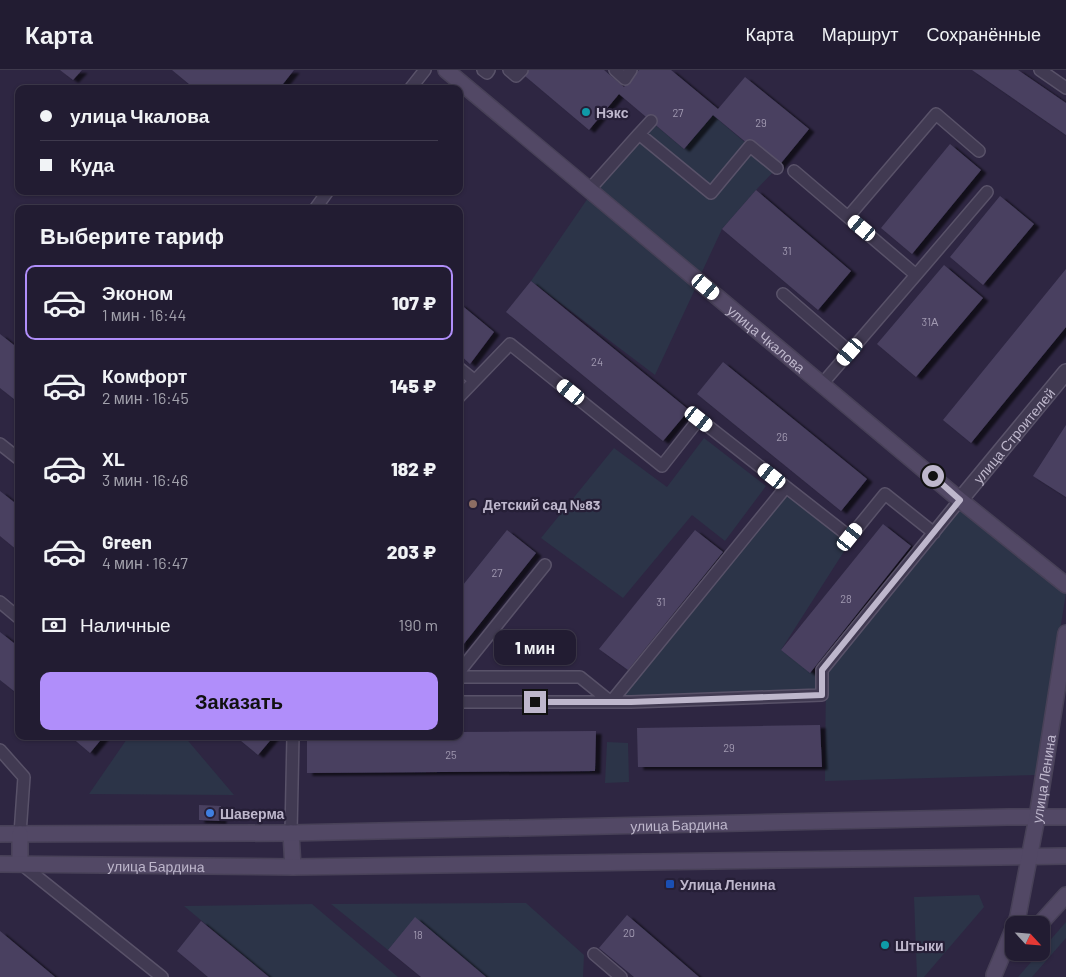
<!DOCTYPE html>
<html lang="ru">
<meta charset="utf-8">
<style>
body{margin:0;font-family:Barlow,sans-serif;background:#2e293e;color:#f1f3f6;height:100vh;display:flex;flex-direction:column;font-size:19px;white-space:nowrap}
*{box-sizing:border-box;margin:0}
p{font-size:16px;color:#a2a1ac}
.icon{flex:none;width:28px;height:28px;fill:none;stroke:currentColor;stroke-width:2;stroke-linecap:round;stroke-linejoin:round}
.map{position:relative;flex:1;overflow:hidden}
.side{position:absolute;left:15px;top:135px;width:448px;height:535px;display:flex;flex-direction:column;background:#221c32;border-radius:10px;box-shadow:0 1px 4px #0004,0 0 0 1px #3f3a4d}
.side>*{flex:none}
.banner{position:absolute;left:15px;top:15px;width:448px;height:110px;border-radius:10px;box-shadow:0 1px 4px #0004,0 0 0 1px #3f3a4d;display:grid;align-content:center;height:110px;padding:0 25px;background:#221c32}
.needle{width:32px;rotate:116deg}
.controls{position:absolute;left:1005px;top:846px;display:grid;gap:10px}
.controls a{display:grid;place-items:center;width:45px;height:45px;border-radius:10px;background:#221c32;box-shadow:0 1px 4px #0004,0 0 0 1px #3f3a4d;font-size:25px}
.end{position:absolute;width:22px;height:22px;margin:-11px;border:6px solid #beb7cc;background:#111;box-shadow:0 0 0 2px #111}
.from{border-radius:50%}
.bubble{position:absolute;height:35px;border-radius:10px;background:#221c32;box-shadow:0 1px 4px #0004,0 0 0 1px #3f3a4d;font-size:16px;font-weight:800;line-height:35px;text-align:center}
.car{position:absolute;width:15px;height:30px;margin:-15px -8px;border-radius:6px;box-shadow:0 0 4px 1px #0007;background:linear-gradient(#fff 24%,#345 0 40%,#fff 0 76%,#345 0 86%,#fff 0)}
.banner b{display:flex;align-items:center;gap:18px;height:48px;font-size:19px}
.banner b+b{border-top:1px solid #3f3a4d}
.banner i{width:12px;height:12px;background:#f1f3f6}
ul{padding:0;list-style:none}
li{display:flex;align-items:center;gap:15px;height:75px;margin:0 10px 8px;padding:0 15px;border:2px solid transparent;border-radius:10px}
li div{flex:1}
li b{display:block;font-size:19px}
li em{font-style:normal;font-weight:800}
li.current{border-color:#b08efa}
li>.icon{width:45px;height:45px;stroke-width:1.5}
h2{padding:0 25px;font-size:22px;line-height:60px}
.pay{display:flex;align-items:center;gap:12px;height:55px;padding:0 25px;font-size:19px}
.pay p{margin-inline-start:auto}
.button{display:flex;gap:10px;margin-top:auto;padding:10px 25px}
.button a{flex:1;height:58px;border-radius:10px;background:#b08efa;color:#111;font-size:20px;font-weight:800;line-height:58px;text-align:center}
header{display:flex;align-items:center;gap:30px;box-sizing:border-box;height:70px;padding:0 25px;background:#221c32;border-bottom:1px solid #3f3a4d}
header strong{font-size:24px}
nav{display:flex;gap:28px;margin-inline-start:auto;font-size:18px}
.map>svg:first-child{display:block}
.green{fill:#2c3448}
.building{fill:#494060;filter:url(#shadow)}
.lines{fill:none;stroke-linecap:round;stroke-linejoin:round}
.lane-casing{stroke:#595269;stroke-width:14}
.street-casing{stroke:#595269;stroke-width:18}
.secondary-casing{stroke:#484158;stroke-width:18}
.lane{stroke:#413a52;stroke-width:11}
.street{stroke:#413a52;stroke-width:15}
.secondary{stroke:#524865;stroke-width:15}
.route{stroke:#beb7cc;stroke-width:6}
.culture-dot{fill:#0f9aa8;stroke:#261f37;stroke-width:2}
.education-dot{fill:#8d6e63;stroke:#261f37;stroke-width:2}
.shop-dot{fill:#3f7fe0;stroke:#261f37;stroke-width:2}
.transit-dot{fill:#1a4fb4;stroke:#261f37;stroke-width:2}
.labels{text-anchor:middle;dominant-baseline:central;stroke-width:4.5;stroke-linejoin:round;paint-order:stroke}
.number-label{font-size:11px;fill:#a199b1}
.poi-label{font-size:14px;font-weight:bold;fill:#beb7cc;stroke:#261f37;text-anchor:start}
.street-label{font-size:14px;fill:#beb7cc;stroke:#261f37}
</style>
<header>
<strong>Карта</strong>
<nav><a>Карта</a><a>Маршрут</a><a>Сохранённые</a></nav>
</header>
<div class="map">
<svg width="1066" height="907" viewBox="0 0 1066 907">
<defs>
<filter id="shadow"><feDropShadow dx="5.5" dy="3" stdDeviation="1" flood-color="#0009"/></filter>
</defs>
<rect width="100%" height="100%" fill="#2e2642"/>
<path class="green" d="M713,45L747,74L711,118L644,64L653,53L684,79Z
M639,69L712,127L750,80L774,101L756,120L722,159L701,204L596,117Z
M588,128L696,217L655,305L531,211Z
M704,368L766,416L725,471L692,445L623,528L541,468L614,378L667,417Z
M786,422L850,472L781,580L810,602L819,603V622L618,629Z
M959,437L1066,523L1037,705L825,711L826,602Z
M129,666H184L234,725L89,724Z
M607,672L628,673L629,712L605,713Z
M979,825L984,837L924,907H917L914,827Z
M526,833L584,885L583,907H486L415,848L388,880L331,834Z
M312,834L398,907H269L184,836Z
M1066,852V868L1032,907H1018Z"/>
<path class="building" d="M60,0H82L73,10Z
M172,0H294L279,19H195Z
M529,0H604L624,17L639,0H671L718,39L745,7L809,59L777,98L713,45L684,79L619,24L589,60L525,6Z
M972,0H1018L1066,33V65Z
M950,74L981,100L912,184L881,158Z
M756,120L851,201L818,240L722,159Z
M1000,126L1034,154L983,215L950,187Z
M944,195L983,228L916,307L877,274Z
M1066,199V257L971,373L943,350Z
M531,211L689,340L663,371L506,242Z
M459,233L494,262L470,294L459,284Z
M0,264L19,279V333L0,318Z
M723,292L867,409L841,441L697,324Z
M1066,355V427L1033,406Z
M0,421L19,436V477L17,480L0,466Z
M883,454L911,476L810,603L781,580Z
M507,460L536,483L459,580V520Z
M695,460L723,482L628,600L599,579Z
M0,562L19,577V625L0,610Z
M820,655L822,697H638L637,658Z
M596,661L595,701L307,703V666H459V662Z
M70,666H104L90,683Z
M235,666H274L258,685Z
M199,735L221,736V751L199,750Z
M627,845L699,907H634L599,878Z
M415,847L486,907H421L388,880Z
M201,851L269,907H208L177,881Z
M0,861L55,907H0Z"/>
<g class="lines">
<g class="lane-casing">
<path id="lane" d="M483,0L487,3L489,0
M509,0L516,6L522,0
M615,0L625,9L631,0
M1040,0L1066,18
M410,19L425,0
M639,64L651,51
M794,101L916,205L822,314
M589,120L639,64L711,123L750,76L777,98
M315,139L328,121
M848,147L936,44L979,81
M916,205L987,122
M783,224L850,282
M459,298L474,310
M459,327L510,274L662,396L699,349L850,467L885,424L934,463
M0,374L19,389
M0,532L19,548
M459,602L545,495
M459,607H580L611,632L786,417
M459,632H631L822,625V600L960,430
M0,680L24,707L20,764
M291,763L293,666
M20,793L162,907
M594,884L621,907"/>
</g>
<g class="street-casing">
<g id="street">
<path id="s1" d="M960,430L1066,302"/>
</g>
</g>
<g class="secondary-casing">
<g id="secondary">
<path id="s2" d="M446,0L960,430L1066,515"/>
<path d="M291,763L293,797"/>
<path id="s3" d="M0,764L291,763L1008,747H1066"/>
<path d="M20,764V793"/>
<path id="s4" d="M0,794L293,797L1066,786"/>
<path id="s5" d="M1015,855L1018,846L1037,747L1066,563"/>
<path d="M1039,855L1066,825"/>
<path d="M994,905L1014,857"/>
</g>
</g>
<use href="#lane" class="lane"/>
<use href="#street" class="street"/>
<use href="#secondary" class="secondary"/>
</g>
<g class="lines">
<path class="route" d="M535,632H631L822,625V600L960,430L933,406"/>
</g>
<g class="culture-dot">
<circle cx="586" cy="42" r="5"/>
<circle cx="885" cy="875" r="5"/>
</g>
<circle class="education-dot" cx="473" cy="434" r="5"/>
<circle class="shop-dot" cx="210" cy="743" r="5"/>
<rect class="transit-dot" x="665" y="809" width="10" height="10" rx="2.5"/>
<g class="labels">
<g class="number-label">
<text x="678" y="42">27</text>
<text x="761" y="52">29</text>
<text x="787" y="180">31</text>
<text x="930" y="251">31А</text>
<text x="597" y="291">24</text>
<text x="782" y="366">26</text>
<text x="497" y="502">27</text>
<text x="846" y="528">28</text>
<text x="661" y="531">31</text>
<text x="729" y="677">29</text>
<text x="451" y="684">25</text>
<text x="629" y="862">20</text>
<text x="418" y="864">18</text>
</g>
<g class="poi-label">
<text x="596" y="42">Нэкс</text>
<text x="483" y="434">Детский сад №83</text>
<text x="220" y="743">Шаверма</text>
<text x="680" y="814">Улица Ленина</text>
<text x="895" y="875">Штыки</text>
</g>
<g class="street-label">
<text stroke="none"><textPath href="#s2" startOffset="418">улица Чкалова</textPath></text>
<text stroke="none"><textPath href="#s1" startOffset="84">улица Строителей</textPath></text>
<text stroke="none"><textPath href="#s5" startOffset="149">улица Ленина</textPath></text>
<text stroke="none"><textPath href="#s3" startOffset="679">улица Бардина</textPath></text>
<text stroke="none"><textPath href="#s4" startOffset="156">улица Бардина</textPath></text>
</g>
</g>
</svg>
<div class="controls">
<a><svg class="needle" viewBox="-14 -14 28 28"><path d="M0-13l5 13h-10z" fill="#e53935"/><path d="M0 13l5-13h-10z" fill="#a2a1ac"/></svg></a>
</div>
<i class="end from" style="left:933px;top:406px"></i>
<i class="end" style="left:535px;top:632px"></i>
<div class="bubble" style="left:494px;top:560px;width:82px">1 мин</div>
<i class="car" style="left:862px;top:158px;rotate:310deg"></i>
<i class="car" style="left:706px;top:217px;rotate:130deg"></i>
<i class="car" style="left:850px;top:282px;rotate:221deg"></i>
<i class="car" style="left:571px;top:322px;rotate:309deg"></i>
<i class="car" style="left:699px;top:349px;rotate:128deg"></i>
<i class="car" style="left:772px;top:406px;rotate:308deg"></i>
<i class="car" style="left:850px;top:467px;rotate:39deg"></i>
<div class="banner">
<b><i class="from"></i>улица Чкалова</b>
<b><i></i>Куда</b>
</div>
<section class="side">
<h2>Выберите тариф</h2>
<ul>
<li class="current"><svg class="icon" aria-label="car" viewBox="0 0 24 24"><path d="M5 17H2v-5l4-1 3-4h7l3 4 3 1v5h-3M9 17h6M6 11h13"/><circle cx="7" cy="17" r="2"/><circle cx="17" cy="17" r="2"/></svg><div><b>Эконом</b><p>1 мин · 16:44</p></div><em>107 ₽</em></li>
<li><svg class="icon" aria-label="car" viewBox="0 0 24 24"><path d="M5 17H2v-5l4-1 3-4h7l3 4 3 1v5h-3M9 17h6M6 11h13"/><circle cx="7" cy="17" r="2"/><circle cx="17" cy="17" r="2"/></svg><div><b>Комфорт</b><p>2 мин · 16:45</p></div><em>145 ₽</em></li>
<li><svg class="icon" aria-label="car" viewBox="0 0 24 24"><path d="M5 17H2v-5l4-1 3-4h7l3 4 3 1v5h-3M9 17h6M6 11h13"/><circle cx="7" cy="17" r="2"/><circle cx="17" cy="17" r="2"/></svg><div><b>XL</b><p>3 мин · 16:46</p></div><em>182 ₽</em></li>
<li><svg class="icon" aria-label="car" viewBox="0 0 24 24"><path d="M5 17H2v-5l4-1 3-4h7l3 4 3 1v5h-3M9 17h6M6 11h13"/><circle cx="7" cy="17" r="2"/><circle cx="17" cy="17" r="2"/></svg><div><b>Green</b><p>4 мин · 16:47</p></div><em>203 ₽</em></li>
</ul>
<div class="pay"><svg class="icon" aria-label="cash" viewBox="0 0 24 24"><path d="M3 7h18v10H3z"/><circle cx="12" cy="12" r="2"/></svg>Наличные<p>190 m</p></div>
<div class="button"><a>Заказать</a></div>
</section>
</div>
